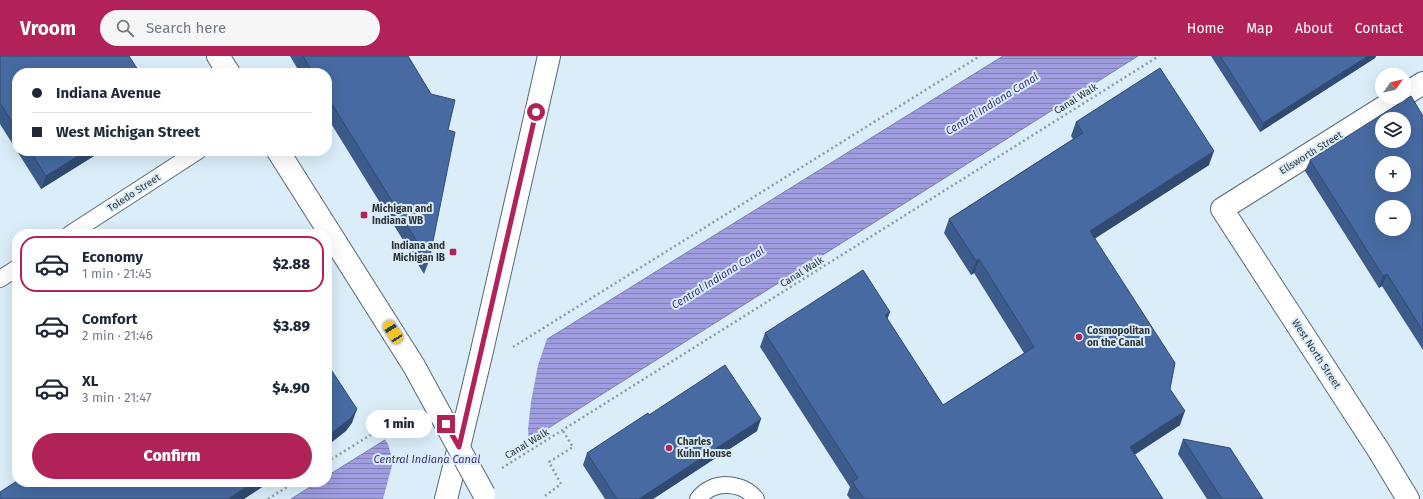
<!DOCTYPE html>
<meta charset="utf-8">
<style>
body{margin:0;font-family:"Fira Sans",sans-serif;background:#f6f6f7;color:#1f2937;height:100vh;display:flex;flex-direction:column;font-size:15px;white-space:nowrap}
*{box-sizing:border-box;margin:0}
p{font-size:13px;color:#747a83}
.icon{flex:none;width:22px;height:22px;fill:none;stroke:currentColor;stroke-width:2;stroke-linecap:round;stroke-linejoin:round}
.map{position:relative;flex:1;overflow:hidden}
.sheet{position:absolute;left:12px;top:173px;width:320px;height:258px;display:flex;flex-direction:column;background:#fff;border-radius:16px;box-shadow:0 4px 16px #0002}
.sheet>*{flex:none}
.top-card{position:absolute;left:12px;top:12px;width:320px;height:88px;border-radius:16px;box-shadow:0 4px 16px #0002;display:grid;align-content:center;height:88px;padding:0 20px;background:#fff}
.needle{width:26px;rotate:56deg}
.controls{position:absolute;left:1375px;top:12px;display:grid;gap:8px}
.controls a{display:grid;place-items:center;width:36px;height:36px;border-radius:50%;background:#fff;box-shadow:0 4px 16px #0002;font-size:20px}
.end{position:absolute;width:18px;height:18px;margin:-9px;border:5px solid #b12258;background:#fff;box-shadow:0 0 0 2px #fff}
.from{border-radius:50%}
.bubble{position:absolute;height:28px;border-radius:14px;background:#fff;box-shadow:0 4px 16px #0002;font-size:13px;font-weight:800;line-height:28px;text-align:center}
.car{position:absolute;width:12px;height:24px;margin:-12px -6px;border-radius:5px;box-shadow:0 0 3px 1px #0007;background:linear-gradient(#f5c518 24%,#345 0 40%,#f5c518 0 76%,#345 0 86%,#f5c518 0)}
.top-card b{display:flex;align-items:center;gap:14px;height:38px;font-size:15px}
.top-card b+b{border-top:1px solid #e0e1e3}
.top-card i{width:10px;height:10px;background:#1f2937}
ul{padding:7px 0 0;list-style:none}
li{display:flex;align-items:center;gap:12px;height:56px;margin:0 8px 6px;padding:0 12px;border:2px solid transparent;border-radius:16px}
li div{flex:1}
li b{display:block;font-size:15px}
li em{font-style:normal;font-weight:800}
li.active{border-color:#b12258}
li>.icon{width:36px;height:36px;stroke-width:1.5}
.cta{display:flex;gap:8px;margin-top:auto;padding:8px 20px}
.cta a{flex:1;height:46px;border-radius:24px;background:#b12258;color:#fff;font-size:16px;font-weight:800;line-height:46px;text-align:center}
header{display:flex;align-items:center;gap:24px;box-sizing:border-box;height:56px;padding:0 20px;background:#b12258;color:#fff}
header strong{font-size:19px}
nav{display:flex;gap:22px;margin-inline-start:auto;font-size:14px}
.search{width:280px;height:36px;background:#f6f6f7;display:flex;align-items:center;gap:10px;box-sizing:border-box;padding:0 14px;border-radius:22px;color:#747a83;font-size:15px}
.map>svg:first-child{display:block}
.water{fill:url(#water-rules);stroke:#7d7eae}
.pier{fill:#daedf8}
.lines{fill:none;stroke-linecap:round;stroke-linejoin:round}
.service-casing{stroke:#586972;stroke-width:18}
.minor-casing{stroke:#586972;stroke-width:24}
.secondary-casing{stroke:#586972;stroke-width:24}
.path{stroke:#8d9ba3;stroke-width:2.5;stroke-dasharray:2 3;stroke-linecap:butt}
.service{stroke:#fff;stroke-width:16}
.minor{stroke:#fff;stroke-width:22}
.secondary{stroke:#fff;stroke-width:22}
.secondary-bridge-casing{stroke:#586972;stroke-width:24;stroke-linecap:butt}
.secondary-bridge{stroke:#fff;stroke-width:22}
.wall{fill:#3c5b8a}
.shaded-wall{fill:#314a71}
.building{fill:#466aa1;stroke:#314a71;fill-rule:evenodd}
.route{stroke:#b12258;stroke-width:5}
.poi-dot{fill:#b12258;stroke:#daedf8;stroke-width:1.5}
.labels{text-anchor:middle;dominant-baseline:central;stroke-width:4;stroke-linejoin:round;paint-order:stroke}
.street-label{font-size:10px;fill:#2d3438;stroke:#daedf8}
.poi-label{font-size:10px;font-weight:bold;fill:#2d3438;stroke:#daedf8;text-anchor:start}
.water-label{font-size:11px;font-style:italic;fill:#3b307e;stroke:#daedf8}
</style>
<header>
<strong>Vroom</strong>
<div class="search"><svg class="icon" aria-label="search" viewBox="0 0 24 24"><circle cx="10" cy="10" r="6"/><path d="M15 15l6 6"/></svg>Search here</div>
<nav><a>Home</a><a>Map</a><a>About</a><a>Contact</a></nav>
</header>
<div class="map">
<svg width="1423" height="443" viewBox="0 0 1423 443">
<defs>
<pattern id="water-rules" width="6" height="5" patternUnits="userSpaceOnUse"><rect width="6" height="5" fill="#9f9de0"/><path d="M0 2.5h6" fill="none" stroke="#8281b7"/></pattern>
</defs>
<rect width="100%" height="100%" fill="#daedf8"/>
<path class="water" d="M1003,0H1138L436,443H291L318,426H327V420Z"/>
<path class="pier" d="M548,280L538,309L531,346L528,373L529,386L440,443H383L393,406L388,388L384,382Z"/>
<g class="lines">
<g class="service-casing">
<path id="service" d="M70,178L198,95
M0,223L17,212
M698,443C712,424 742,425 756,443"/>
</g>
<g class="minor-casing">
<path id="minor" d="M1404,39L1423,27
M1400,41L1222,153L1379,395L1408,443"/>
</g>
<g class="secondary-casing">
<path id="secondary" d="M218,0L229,17
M278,95L414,310L426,332
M481,299L549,0
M446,443L459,391"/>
</g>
<path class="path" d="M513,291L980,0
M327,406L406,357
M502,412L1159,0
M545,440L561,428L549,406L573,391L563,375
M268,443L295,426"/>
<use href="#service" class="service"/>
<use href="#minor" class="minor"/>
<use href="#secondary" class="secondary"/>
<g class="secondary-bridge-casing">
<path id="secondary-bridge" d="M426,332L484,438
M459,391L481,299"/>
</g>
<use href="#secondary-bridge" class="secondary-bridge"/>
</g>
<path class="wall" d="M0,0L17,17V95L0,68Z
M290,0H408L431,38L448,74L429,205L424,218L327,61V17H300Z
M1211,0H1376L1375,2L1260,76Z
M1423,60V294L1382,230L1379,232L1305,115L1310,104Z
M1076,66L1209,109L1095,182L1170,333L1180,369L1134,399L1163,443H850L847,439L850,431L760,291L765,277L887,263L943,349L1024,297L974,217L971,219L944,177L949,163L1073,83L1071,80Z
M17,95H102L41,133Z
M649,359L757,375L653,443H605L583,409L587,397Z
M1183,383L1263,443H1207L1178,398Z"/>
<path class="shaded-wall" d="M1368,0H1376L1375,2L1260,76L1263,67Z
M86,95H102L41,133L46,120Z
M1214,95L1209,109L1085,189L1090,175Z
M979,203L974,217L971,219L976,205Z
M1387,218L1382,230L1379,232L1383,220Z
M890,256L885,270V259Z
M357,353L352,367L346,375L327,390V380Z
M1185,355L1180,369L1125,405L1130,391Z
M761,363L757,375L653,443H639Z
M254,426H270L244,443H228Z"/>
<path class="building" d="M0,0H129L140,17H17V74L0,47Z
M303,0H408L431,38L455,44L448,74L455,76L429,205L327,40V17H313Z
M1220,0H1368L1263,67Z
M1160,12L1214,95L1090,175L1175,307L1170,333L1185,355L1130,391L1163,443H864L852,426L858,422L765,277L863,214L890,256L885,259L943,349L1034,291L979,203L976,205L949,163L1083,77L1076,66Z
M1411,40L1423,60V275L1387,218L1383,220L1310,104ZM1382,63H1404V85H1382ZM1382,107H1404V129H1382ZM1382,151H1404V173H1382Z
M30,95H86L46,120Z
M725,309L761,363L639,443H617L587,397L648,357L649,359Z
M327,310L330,312L357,353L351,362L333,376L327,380Z
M1183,383L1230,392L1263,443H1222Z
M17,425V426H254L228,443H0V436Z"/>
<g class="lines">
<path class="route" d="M446,368L459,391L536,56"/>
</g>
<g class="poi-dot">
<rect x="360" y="155" width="8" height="8" rx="2"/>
<rect x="449" y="192" width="8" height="8" rx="2"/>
<circle cx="1079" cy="281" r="4"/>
<circle cx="669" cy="392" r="4"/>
</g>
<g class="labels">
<g class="street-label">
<text transform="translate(1076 43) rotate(-32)">Canal Walk</text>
<text transform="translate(1311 97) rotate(-32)">Ellsworth Street</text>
<text transform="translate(134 137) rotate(-33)">Toledo Street</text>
<text transform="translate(802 216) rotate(-32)">Canal Walk</text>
<text transform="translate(1316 298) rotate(57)">West North Street</text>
<text transform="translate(527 388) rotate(-31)">Canal Walk</text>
</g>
<g class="poi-label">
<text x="372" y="153">Michigan and<tspan x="372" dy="12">Indiana WB</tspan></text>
<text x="445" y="190" text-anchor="end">Indiana and<tspan x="445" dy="12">Michigan IB</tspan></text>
<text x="1087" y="275">Cosmopolitan<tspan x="1087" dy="12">on the Canal</tspan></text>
<text x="677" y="386">Charles<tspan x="677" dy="12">Kuhn House</tspan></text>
</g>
<g class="water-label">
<text transform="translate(992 48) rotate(-32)">Central Indiana Canal</text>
<text transform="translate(718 222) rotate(-32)">Central Indiana Canal</text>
<text x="427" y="403">Central Indiana Canal</text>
</g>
</g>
</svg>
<div class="controls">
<a><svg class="needle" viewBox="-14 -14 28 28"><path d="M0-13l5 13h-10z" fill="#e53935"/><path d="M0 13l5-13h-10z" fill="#747a83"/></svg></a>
<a><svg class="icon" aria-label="layers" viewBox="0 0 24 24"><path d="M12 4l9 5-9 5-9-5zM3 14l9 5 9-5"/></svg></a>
<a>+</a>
<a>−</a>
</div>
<i class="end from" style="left:536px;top:56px"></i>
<i class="end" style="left:446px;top:368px"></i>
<div class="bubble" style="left:366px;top:354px;width:66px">1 min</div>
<i class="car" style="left:393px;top:276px;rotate:327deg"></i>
<div class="top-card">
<b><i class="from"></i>Indiana Avenue</b>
<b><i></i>West Michigan Street</b>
</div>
<section class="sheet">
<ul>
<li class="active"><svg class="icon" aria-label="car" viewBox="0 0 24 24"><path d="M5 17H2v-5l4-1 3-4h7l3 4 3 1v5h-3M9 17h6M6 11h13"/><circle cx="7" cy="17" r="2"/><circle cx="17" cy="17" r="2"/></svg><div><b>Economy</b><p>1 min · 21:45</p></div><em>$2.88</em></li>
<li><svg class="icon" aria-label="car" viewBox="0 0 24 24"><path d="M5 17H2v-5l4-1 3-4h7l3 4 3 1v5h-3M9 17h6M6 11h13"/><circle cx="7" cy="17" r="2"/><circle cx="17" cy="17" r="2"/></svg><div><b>Comfort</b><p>2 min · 21:46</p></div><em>$3.89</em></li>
<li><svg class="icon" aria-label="car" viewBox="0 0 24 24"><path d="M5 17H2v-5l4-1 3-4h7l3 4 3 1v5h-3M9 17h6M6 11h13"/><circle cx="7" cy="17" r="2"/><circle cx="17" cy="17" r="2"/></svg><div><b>XL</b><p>3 min · 21:47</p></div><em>$4.90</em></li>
</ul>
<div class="cta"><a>Confirm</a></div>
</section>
</div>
